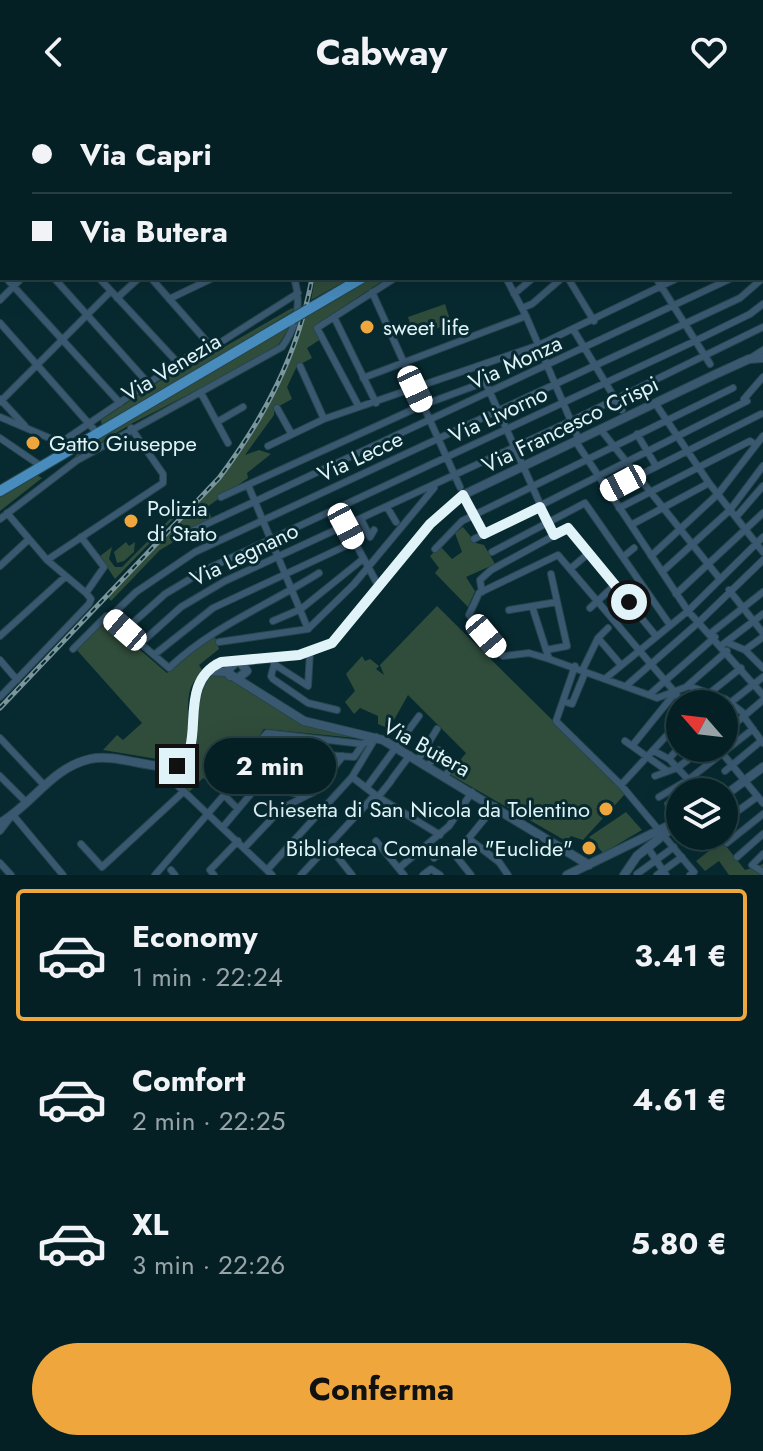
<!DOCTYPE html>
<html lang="it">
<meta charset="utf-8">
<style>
body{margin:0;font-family:Jost,sans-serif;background:#132d32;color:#f1f3f6;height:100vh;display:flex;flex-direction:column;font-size:30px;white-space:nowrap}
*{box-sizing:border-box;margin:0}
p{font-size:26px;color:#97a3a7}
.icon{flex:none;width:44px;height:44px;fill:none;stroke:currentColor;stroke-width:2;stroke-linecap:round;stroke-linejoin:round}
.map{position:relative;height:771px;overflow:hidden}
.sheet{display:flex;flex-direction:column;background:#052025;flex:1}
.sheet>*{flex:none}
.top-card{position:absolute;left:0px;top:0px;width:764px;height:176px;box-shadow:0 8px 32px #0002,0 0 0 2px #263e42;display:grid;align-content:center;height:176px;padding:0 32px;background:#052025}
.needle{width:52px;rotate:298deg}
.buttons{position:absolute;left:666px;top:586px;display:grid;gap:16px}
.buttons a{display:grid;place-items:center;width:72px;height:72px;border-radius:50%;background:#052025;box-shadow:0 8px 32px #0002,0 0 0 2px #263e42;font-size:40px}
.end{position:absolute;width:36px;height:36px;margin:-18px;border:10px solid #e0f3f8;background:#111;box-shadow:0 0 0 4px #111}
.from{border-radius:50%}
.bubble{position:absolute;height:56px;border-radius:28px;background:#052025;box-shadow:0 8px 32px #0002,0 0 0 2px #263e42;font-size:26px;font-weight:700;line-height:56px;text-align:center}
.car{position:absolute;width:24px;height:48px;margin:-24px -12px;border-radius:10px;box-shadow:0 0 6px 2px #0007;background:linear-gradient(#fff 24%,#345 0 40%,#fff 0 76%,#345 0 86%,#fff 0)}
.top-card b{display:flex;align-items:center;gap:28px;height:76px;font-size:30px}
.top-card b+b{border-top:2px solid #263e42}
.top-card i{width:20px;height:20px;background:#f1f3f6}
ul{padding:14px 0 0;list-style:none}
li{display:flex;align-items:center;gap:24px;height:132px;margin:0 16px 12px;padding:0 16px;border:4px solid transparent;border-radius:8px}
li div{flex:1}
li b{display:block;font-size:30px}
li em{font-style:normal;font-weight:700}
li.current{border-color:#efa73d}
li>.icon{width:72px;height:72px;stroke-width:1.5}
.button{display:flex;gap:16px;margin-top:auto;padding:16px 32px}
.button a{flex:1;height:92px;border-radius:48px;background:#efa73d;color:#111;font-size:32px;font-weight:700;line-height:92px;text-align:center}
header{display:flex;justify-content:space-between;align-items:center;height:104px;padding:0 32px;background:#052025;font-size:36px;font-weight:700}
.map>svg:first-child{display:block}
.green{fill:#304c3b}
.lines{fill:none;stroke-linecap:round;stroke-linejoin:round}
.minor-casing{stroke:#25464d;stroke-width:8}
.tertiary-casing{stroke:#25464d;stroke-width:10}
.primary-casing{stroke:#25464d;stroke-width:12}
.minor{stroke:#3a5971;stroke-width:6}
.tertiary{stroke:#3a5971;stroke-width:8}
.primary{stroke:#488cbe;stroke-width:10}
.rail-casing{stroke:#7a959b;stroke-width:5}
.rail{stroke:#072a31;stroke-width:2;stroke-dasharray:6;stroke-linecap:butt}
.primary-bridge-casing{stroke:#25464d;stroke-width:12;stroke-linecap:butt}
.primary-bridge{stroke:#488cbe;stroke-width:10}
.route{stroke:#e0f3f8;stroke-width:10}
.poi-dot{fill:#efa73d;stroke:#072a31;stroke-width:3}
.labels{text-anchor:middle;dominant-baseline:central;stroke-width:6;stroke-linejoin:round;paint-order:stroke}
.poi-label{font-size:22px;fill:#e0f3f8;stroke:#072a31;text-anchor:start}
.street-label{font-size:22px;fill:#e0f3f8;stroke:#072a31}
</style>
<header><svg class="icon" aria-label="back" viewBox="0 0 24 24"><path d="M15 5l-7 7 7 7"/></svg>Cabway<svg class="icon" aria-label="heart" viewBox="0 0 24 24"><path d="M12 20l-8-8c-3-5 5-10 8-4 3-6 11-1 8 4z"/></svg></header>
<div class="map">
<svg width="763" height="771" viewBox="0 0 763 771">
<rect width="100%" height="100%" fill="#072a31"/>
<path class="green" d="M315,174H351L311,196Z
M371,174H387L314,222L321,235L307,244L312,254L297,262L287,283L292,295L274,305V311L245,351L259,346L271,350L247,369L248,374L207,403L212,415L160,446L111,497L108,493C193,404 268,336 304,214Z
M445,200L451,219L414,233L408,213Z
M292,204L295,206L102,323L101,316L206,246L210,251Z
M291,221L275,246L131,320L72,356L82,344Z
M35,370L42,374L0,407V393Z
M178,407L179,409L115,475L100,452L112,443L109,455L115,463H122Z
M463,423L476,439L484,441L495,460L466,473L475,487L468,503L435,469L439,464L430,452L440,442L452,455L462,448L455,429Z
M126,438L129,442L135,438L134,448L124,457L117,459L114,448Z
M437,502L626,689L583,736L571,732L566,737L449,670L466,649L408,591L394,616L390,614L385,623L378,620V612L360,604L354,610L345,598L355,587L346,570L362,552L365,557L370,555L379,562L376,565L384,571L380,561Z
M105,516L167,569L214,530L219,545L199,561L202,566C199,571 194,577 191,583C183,603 196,646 175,658L103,646L117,631L123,636L142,619L76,545Z
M217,569L246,583L305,622L365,635L264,625L222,684L203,674L188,689L164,666L184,667L193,660L196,597L210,570Z
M273,650L318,653L312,662L276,657Z
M626,708L642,726L603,749L589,733Z
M722,737L745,766L763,760V771H729L719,757L705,767L696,757Z"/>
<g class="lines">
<g class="minor-casing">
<path id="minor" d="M170,0L171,2
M380,0L381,2
M411,0L412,2
M452,0L453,2
M503,0L509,2
M602,0L603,2
M677,0L679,2
M334,2V0
M536,2L541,0
M626,2L629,0
M0,9L2,11
M762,37L763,36
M0,65L2,68
M762,79L763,78
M0,97L2,96
M0,113L2,115
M762,115L763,116
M762,148H763
M0,167L2,170
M6,174L120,299
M54,174L148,279
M99,174L178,259
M151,174L208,239
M506,174L526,212L579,336
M568,174L594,217
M656,174L710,260
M372,188L460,383
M514,190L533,174
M117,194L139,174
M169,195L213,174
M0,196L22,174
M522,204L532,200L562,174
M334,213L376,299
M0,219L98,330
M573,225L622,306
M749,255L763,246
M300,262L324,315
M479,264L554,431
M363,274L526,212
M201,289L228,339
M0,295L25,322
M0,298L111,187
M655,299L709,379L763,448
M359,303L317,224L395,174
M277,304L291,329
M0,313L73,344
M217,318L243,303
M601,326L720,475
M637,330L656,362
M0,334L41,362
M576,338L688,507L763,591
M60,339L208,239L210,245L298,189
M268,342L324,315L539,241L678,174
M248,381L308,525
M608,387L761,310
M463,391L484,430
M221,393L423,301L485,278
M387,403L396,418
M619,404L750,337L756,341
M7,409L47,456L86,489
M736,413L763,382
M0,415L76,357L282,243C297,222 302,199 294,174
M361,415L370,433L374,426
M631,421L709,379
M346,422L379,483
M181,432L732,174
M81,433L104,463L86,489
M474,435L747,297L744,295L763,273
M435,445L462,417L733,284
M492,448L585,399L670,521
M651,452L718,390L763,332
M623,453L634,444
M47,456L163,379V370L131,324
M0,462L28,436
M570,465L589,449
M662,468L730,406L763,362
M729,486L763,529
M482,488L480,476L491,466L568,424L656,532
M676,490L763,409
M532,502L549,555L649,591
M590,504L615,481
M509,506L557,498
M110,513L136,488L195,448L740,194L763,174
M273,517L301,505L363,455
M125,526L165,490L205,466L695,237L750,210L763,200
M711,529L763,488
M0,532L65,473
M715,533L649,591L657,594L689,582L725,595L742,608
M598,534L621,561
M219,538L308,525L354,480L434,384
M726,538L763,510
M141,539L181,503L225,477L571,317L763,223
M722,541L726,538L745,546L763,564
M73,545L106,512L110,513L169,564C213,522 267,502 319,469
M546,546L567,542L551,470
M745,546L763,533
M154,551L213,504L354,438
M276,554L271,572L273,575L308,599L337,606
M549,555L529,549L503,552L469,511L479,489L558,451L673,586
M0,556L17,576
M274,560L308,582L310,548
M575,562L556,617L621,681L694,768L690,771
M583,565L598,534L608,524
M606,574L688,507L763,433
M626,582L699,518L763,456
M686,583L727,547
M711,588L741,564
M0,593L89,500L91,495L86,489
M563,597L572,600L584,571
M730,599L763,573
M695,600L704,592
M744,613L763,639
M724,629L763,596
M0,634L44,681
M625,637L666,666
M632,642L675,589L684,600
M718,644L763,699
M654,647L669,655L700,688
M669,655L680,642
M418,656L437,625
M156,661L272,771
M428,662L439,646L454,660L445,672
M725,667L761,637
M267,669L253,663L256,641L267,629L363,640
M0,672L26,698
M655,672L677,664L704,644
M352,673L378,693L440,731
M392,675L410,651
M621,681L680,617
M366,684L419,612
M303,691L270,684L267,669L272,647L354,653L363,640L376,633
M378,693L391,677
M659,693L688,676L753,625
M668,700L680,693
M13,711L63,771
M724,717L757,693
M223,723L260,679L268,680
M0,727L10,714
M469,735L499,758L508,771
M376,737L404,771
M727,739L763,710
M81,740L102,763L182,689
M329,742L352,771
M244,744L282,704L314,688L343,652
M648,744L666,771
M763,750L752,761L763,768
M737,753L763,730
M434,754L447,743L455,751
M0,759L11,771
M399,764L449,722L472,688
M171,766L175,771
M267,766L352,673L376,633
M637,770L674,743
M155,771L224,691L238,705
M214,771L210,766L238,737
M301,771L375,691
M423,771L431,765L440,771
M471,771L455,751L495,702
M657,771L682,753"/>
</g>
<g class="tertiary-casing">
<path id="tertiary" d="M208,567L226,568L304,617L383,636L589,761
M230,572L229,565L236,558L299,551L332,539L430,420L463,391L716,270L749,255L763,254
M237,575L247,567L240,558
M724,692L763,663
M0,719C33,700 51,664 90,655C119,648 161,671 182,659C205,638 178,592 216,560L235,558
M567,771L680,716
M624,771L637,752L671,725"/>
</g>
<g class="primary-casing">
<path id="primary" d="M655,2L658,0
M309,205L362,174
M0,387L292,215"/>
</g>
<use href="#minor" class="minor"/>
<use href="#tertiary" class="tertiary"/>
<use href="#primary" class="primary"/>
<g class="rail-casing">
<path id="rail" d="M343,2V0
M0,604L219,374C265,313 298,250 312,174"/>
</g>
<use href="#rail" class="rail"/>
<g class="primary-bridge-casing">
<path id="primary-bridge" d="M292,215L309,205"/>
</g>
<use href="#primary-bridge" class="primary-bridge"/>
</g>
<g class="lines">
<path class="route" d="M177,662C209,643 174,580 221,558L299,551L332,539L430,420L463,391L484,430L540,403L554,431L568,424L629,498"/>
</g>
<g class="poi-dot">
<circle cx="367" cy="223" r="8"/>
<circle cx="33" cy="339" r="8"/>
<circle cx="131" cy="417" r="8"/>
<circle cx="606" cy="705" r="8"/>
<circle cx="589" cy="744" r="8"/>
</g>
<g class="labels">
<g class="poi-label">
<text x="383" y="223">sweet life</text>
<text x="49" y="339">Gatto Giuseppe</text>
<text x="147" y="404">Polizia<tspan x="147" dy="25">di Stato</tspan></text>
<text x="590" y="705" text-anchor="end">Chiesetta di San Nicola da Tolentino</text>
<text x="573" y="744" text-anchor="end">Biblioteca Comunale "Euclide"</text>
</g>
<g class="street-label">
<text transform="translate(515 258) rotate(-25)">Via Monza</text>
<text transform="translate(171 263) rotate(-31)">Via Venezia</text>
<text transform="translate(498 310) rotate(-25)">Via Livorno</text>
<text transform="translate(570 320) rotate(-26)">Via Francesco Crispi</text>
<text transform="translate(360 352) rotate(-25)">Via Lecce</text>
<text transform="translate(244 450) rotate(-26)">Via Legnano</text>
<text transform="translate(427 643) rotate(29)">Via Butera</text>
</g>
</g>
</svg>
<div class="buttons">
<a><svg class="needle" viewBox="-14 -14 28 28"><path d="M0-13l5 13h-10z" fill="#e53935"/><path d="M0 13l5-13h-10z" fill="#97a3a7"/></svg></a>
<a><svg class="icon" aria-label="layers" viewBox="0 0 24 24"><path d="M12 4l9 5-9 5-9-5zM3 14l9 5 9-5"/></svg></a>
</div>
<i class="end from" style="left:629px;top:498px"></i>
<i class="end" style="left:177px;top:662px"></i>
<div class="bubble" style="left:204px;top:634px;width:132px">2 min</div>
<i class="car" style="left:415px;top:285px;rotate:155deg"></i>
<i class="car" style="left:623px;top:379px;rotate:242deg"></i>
<i class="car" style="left:346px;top:422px;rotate:152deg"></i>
<i class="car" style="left:125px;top:526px;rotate:311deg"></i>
<i class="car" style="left:486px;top:532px;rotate:140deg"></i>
<div class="top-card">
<b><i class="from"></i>Via Capri</b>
<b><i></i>Via Butera</b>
</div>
</div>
<section class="sheet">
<ul>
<li class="current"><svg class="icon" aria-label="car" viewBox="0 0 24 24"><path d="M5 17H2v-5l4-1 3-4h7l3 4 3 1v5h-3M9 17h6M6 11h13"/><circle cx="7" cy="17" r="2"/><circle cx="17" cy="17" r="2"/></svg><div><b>Economy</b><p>1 min · 22:24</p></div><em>3.41 €</em></li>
<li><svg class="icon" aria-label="car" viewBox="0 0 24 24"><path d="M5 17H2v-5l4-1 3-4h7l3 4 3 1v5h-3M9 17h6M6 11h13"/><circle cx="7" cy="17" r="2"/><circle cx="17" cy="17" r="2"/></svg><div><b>Comfort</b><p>2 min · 22:25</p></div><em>4.61 €</em></li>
<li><svg class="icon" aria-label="car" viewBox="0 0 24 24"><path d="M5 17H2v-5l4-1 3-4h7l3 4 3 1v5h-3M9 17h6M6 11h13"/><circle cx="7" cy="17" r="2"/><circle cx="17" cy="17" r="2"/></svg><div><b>XL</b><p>3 min · 22:26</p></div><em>5.80 €</em></li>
</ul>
<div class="button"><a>Conferma</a></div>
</section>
